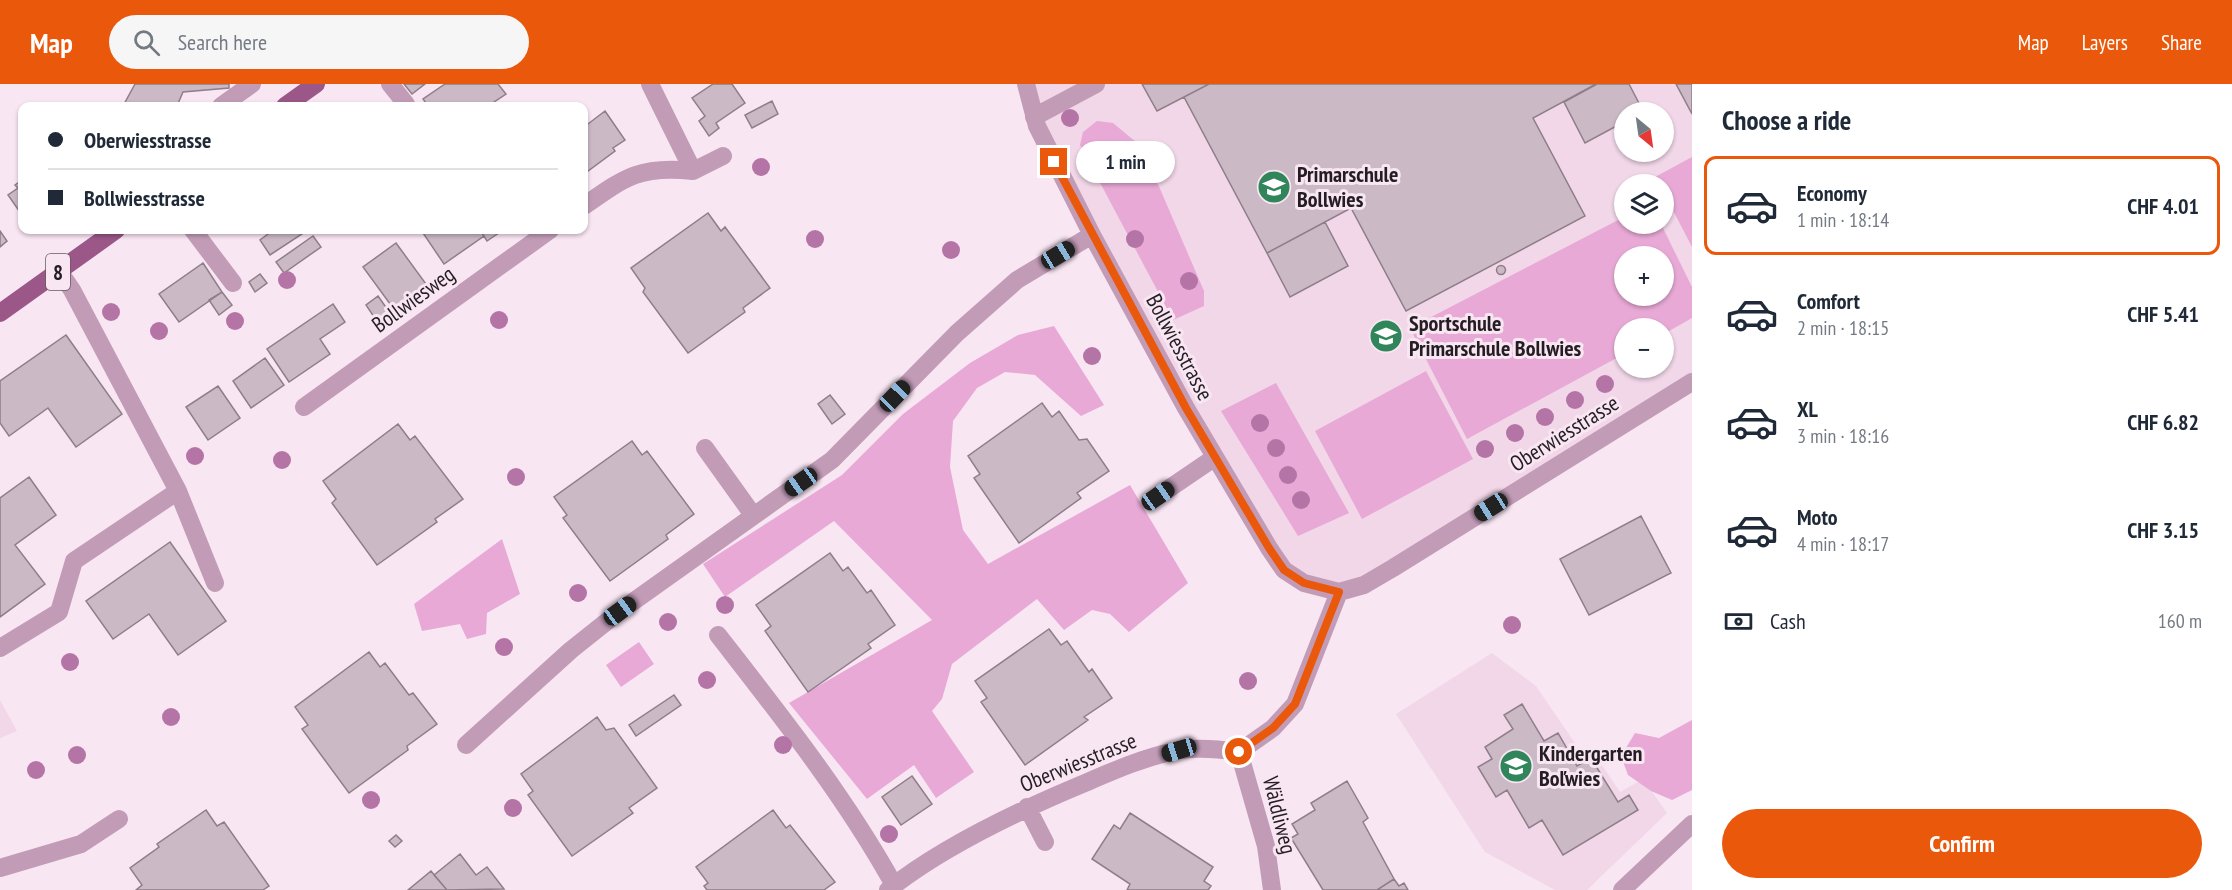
<!DOCTYPE html>
<meta charset="utf-8">
<style>
body{margin:0;font-family:"PT Sans Narrow",sans-serif;background:#f6f6f7;color:#1f2937;height:100vh;display:flex;flex-direction:column;font-size:22px;white-space:nowrap}
*{box-sizing:border-box;margin:0}
p{font-size:20px;color:#747a83}
.icon{flex:none;width:33px;height:33px;fill:none;stroke:currentColor;stroke-width:2;stroke-linecap:round;stroke-linejoin:round}
.map{position:relative;flex:1;overflow:hidden}
.side{display:flex;flex-direction:column;background:#fff;width:540px}
.side>*{flex:none}
.banner{position:absolute;left:18px;top:18px;width:570px;height:132px;border-radius:12px;box-shadow:0 2px 4px #0004;display:grid;align-content:center;height:132px;padding:0 30px;background:#fff}
.needle{width:39px;rotate:151deg}
.tools{position:absolute;left:1614px;top:18px;display:grid;gap:12px}
.tools a{display:grid;place-items:center;width:60px;height:60px;border-radius:50%;background:#fff;box-shadow:0 2px 4px #0004;font-size:30px}
.end{position:absolute;width:27px;height:27px;margin:-14px;border:8px solid #ea580c;background:#fff;box-shadow:0 0 0 3px #fff}
.from{border-radius:50%}
.bubble{position:absolute;height:42px;border-radius:21px;background:#fff;box-shadow:0 2px 4px #0004;font-size:20px;font-weight:600;line-height:42px;text-align:center}
.car{position:absolute;width:18px;height:36px;margin:-18px -9px;border-radius:8px;box-shadow:0 0 4px 2px #0007;background:linear-gradient(#222 24%,#8ab4d8 0 40%,#222 0 76%,#8ab4d8 0 86%,#222 0)}
.banner b{display:flex;align-items:center;gap:21px;height:57px;font-size:22px}
.banner b+b{border-top:2px solid #e0e1e3}
.banner i{width:15px;height:15px;background:#1f2937}
ul{padding:0;list-style:none}
li{display:flex;align-items:center;gap:18px;height:99px;margin:0 12px 9px;padding:0 18px;border:3px solid transparent;border-radius:12px}
li div{flex:1}
li b{display:block;font-size:22px}
li em{font-style:normal;font-weight:600}
li.on{border-color:#ea580c}
li>.icon{width:54px;height:54px;stroke-width:1.5}
h2{padding:0 30px;font-size:27px;line-height:72px}
.pay{display:flex;align-items:center;gap:15px;height:66px;padding:0 30px;font-size:22px}
.pay p{margin-inline-start:auto}
.primary-button{display:flex;gap:12px;margin-top:auto;padding:12px 30px}
.primary-button a{flex:1;height:69px;border-radius:36px;background:#ea580c;color:#fff;font-size:24px;font-weight:600;line-height:69px;text-align:center}
header{display:flex;align-items:center;gap:36px;box-sizing:border-box;height:84px;padding:0 30px;background:#ea580c;color:#fff}
header strong{font-size:28px}
nav{display:flex;gap:33px;margin-inline-start:auto;font-size:21px}
.search{width:420px;height:54px;background:#f6f6f7;display:flex;align-items:center;gap:15px;box-sizing:border-box;padding:0 21px;border-radius:33px;color:#747a83;font-size:22px}
main{display:flex;flex:1;min-height:0}
.map>svg:first-child{display:block}
.built{fill:#f1d7e8;fill-rule:evenodd}
.green{fill:#e8a9d6;fill-rule:evenodd}
.building{fill:#cbb9c5;stroke:#8f7e8a;stroke-width:1.5}
.lines{fill:none;stroke-linecap:round;stroke-linejoin:round}
.minor{stroke:#c29cb7;stroke-width:18}
.major{stroke:#9a5788;stroke-width:18}
.tree{fill:#b474a6}
.route{stroke:#ea580c;stroke-width:8}
.labels{text-anchor:middle;dominant-baseline:central;stroke-width:6;stroke-linejoin:round;paint-order:stroke}
.shield{fill:#f9e6f3;stroke:#645961;stroke-width:1.5}
.shield-label{font-size:21px;font-weight:bold;fill:#241d22}
.poi-label{font-size:22px;font-weight:bold;fill:#241d22;stroke:#f9e6f3;text-anchor:start}
.street-label{font-size:22px;fill:#241d22;stroke:#f9e6f3}
</style>
<header>
<strong>Map</strong>
<div class="search"><svg class="icon" aria-label="search" viewBox="0 0 24 24"><circle cx="10" cy="10" r="6"/><path d="M15 15l6 6"/></svg>Search here</div>
<nav><a>Map</a><a>Layers</a><a>Share</a></nav>
</header>
<main>
<div class="map">
<svg width="1692" height="806" viewBox="0 0 1692 806">
<rect width="100%" height="100%" fill="#f9e6f3"/>
<path class="built" d="M1026,0H1692V298L1339,508L1284,486L1172,297ZM1624,28H1664V68H1624ZM1624,100H1664V140H1624ZM1624,172H1664V212H1624ZM1624,244H1664V284H1624Z
M1492,569L1536,602L1581,668L1590,663L1620,708L1643,695L1667,729L1587,806H1555L1485,768L1396,630Z
M0,616L17,647L0,654Z"/>
<path class="green" d="M1097,37L1113,39L1142,63L1204,207V222L1173,236L1080,61L1083,48Z
M1692,73V163L1664,109V100H1659L1655,93Z
M1624,133V140H1661L1692,203V234L1664,250V244H1624V270L1467,355L1410,244ZM1664,172V212H1624V172Z
M1054,242L1104,321L1081,332L1035,291L1005,288L977,304L953,337L950,383L963,446L988,480L1130,401L1188,499L1129,548L1110,530L1092,526L1064,546L1037,515L952,580L942,615L932,627L974,688L936,714L914,681L867,715L789,619L932,536L834,437L725,513L703,480L842,391L903,330L970,279L1018,251Z
M1426,287L1473,375L1362,435L1315,347Z
M1276,299L1349,429L1298,452L1221,327Z
M502,455L520,510L487,529L486,550L467,555L460,540L422,547L414,520Z
M639,558L654,580L621,603L606,581Z
M1692,636V706L1672,716L1651,707L1628,691L1621,672L1635,649L1659,654Z"/>
<path class="building" d="M135,0H229V4L183,8L177,22H123Z
M404,0H425L412,10Z
M445,0H498L506,10L488,22H428L423,15Z
M713,0H732L745,19L716,39L719,44L709,52L699,37L705,32L692,14Z
M1142,0H1209L1157,27Z
M1209,0H1596L1533,34L1585,132L1406,227L1351,124L1267,169L1184,13Z
M1597,0H1629L1643,27L1624,28V38L1585,59L1564,18Z
M1676,0H1692V30Z
M772,17L778,30L752,44L745,31Z
M605,27L625,56L613,64L615,67L584,90V43Z
M22,96V131L8,111L18,104L15,101Z
M708,129L721,147L725,143L770,204L743,224L745,228L688,269L643,208L645,204L631,184Z
M1325,138L1348,182L1290,213L1267,169Z
M271,146H308L270,171L260,156L272,147Z
M421,146H480L484,152L444,180Z
M480,146H503L487,157Z
M0,147L7,157L0,163Z
M313,152L321,163L284,189L276,178Z
M396,159L426,200L393,224L363,183Z
M203,179L222,208L179,238L159,210Z
M1496.5 186a4.5 4.5 0 1 1 9 0a4.5 4.5 0 1 1-9 0Z
M260,190L267,199L255,208L249,198Z
M222,208L232,221L219,231L209,216Z
M378,212L395,236L382,245L366,221Z
M333,220L345,238L320,255L330,270L289,298L267,265Z
M66,251L122,330L76,363L48,324L9,352L0,339V297Z
M265,274L284,301L251,324L233,297Z
M218,302L240,334L208,356L186,323Z
M830,311L845,330L832,340L818,320Z
M1042,319L1052,333L1059,327L1079,356L1087,355L1109,387L1077,409L1081,414L1019,459L974,394L980,390L968,372Z
M398,340L410,356L415,352L463,415L435,435L437,438L377,481L332,419L336,415L323,397Z
M632,357L642,371L647,367L694,430L666,451L668,455L610,497L563,434L567,431L554,413Z
M29,393L56,431L15,461L45,500L0,533V414Z
M1641,432L1671,489L1589,531L1560,475Z
M170,458L226,537L178,571L149,530L113,555L86,517Z
M830,469L843,487L848,483L867,509L871,506L895,541L868,560L871,564L808,608L765,547L771,542L756,521Z
M1049,545L1061,561L1067,557L1089,588L1092,585L1112,614L1084,633L1088,636L1025,681L981,618L987,614L975,597Z
M369,568L380,583L385,579L409,611L413,609L437,640L407,662L408,666L349,709L302,645L308,641L295,623Z
M674,611L681,621L636,652L629,641Z
M1522,620L1544,657L1558,649L1577,682L1591,674L1618,718L1629,711L1638,726L1563,771L1542,736L1529,744L1507,706L1496,713L1478,683L1492,675L1485,663L1513,645L1504,631Z
M597,633L606,646L614,644L657,704L629,724L633,729L572,772L528,711L533,707L521,690Z
M912,692L932,720L901,741L882,713Z
M1347,697L1368,734L1363,738L1394,795L1377,806H1323L1291,754L1298,750L1292,740L1315,726L1311,719Z
M206,726L217,742L224,738L269,802L263,806H136L142,801L130,784L159,763L157,760Z
M773,726L786,744L790,741L835,798L824,806H707L704,802L708,799L696,783Z
M1130,729L1213,783L1204,797L1211,802L1208,806H1127L1130,800L1092,775L1114,741L1120,745Z
M396,751L402,757L395,763L389,757Z
M460,770L476,791L487,783L504,805L447,806L434,791Z
M431,787L447,806H408Z
M1394,795L1399,802L1404,799L1408,806H1377Z"/>
<g class="lines">
<path class="minor" d="M390,0L406,20
M650,0L693,87
M1026,0L1037,42L1092,151L1186,324L1269,464L1284,486L1304,499L1339,508
M221,22L252,0
M1034,33L1096,0
M693,87L723,72
M584,122C625,93 641,81 693,87
M193,146L233,199
M59,187L72,206L178,407L215,499
M304,323L550,146
M705,364L753,431
M1158,412L1214,374
M1339,508L1364,501L1393,484L1692,298
M718,551C781,632 844,711 894,801
M0,564L59,528L74,477L178,407
M466,661L571,566L620,527L832,376L957,249L1017,196L1092,151
M1239,668L1266,762L1272,806
M1027,723L1045,758
M0,784L81,760L119,735
M888,806C943,762 1020,726 1085,699C1115,686 1147,672 1180,666C1200,663 1219,665 1239,668L1273,644L1295,620L1339,508
M1622,806L1692,740"/>
<path class="major" d="M285,22L316,0
M0,229L116,146"/>
</g>
<g class="tree">
<circle cx="1070" cy="34" r="9"/>
<circle cx="761" cy="83" r="9"/>
<circle cx="815" cy="155" r="9"/>
<circle cx="1135" cy="155" r="9"/>
<circle cx="951" cy="166" r="9"/>
<circle cx="287" cy="196" r="9"/>
<circle cx="1189" cy="197" r="9"/>
<circle cx="111" cy="228" r="9"/>
<circle cx="499" cy="236" r="9"/>
<circle cx="235" cy="237" r="9"/>
<circle cx="159" cy="247" r="9"/>
<circle cx="1092" cy="272" r="9"/>
<circle cx="1605" cy="300" r="9"/>
<circle cx="1575" cy="316" r="9"/>
<circle cx="1545" cy="333" r="9"/>
<circle cx="1260" cy="339" r="9"/>
<circle cx="1515" cy="349" r="9"/>
<circle cx="1276" cy="364" r="9"/>
<circle cx="1485" cy="365" r="9"/>
<circle cx="195" cy="372" r="9"/>
<circle cx="282" cy="376" r="9"/>
<circle cx="1288" cy="391" r="9"/>
<circle cx="516" cy="393" r="9"/>
<circle cx="1301" cy="416" r="9"/>
<circle cx="578" cy="509" r="9"/>
<circle cx="725" cy="521" r="9"/>
<circle cx="668" cy="538" r="9"/>
<circle cx="1512" cy="541" r="9"/>
<circle cx="504" cy="563" r="9"/>
<circle cx="70" cy="578" r="9"/>
<circle cx="707" cy="596" r="9"/>
<circle cx="1248" cy="597" r="9"/>
<circle cx="171" cy="633" r="9"/>
<circle cx="783" cy="661" r="9"/>
<circle cx="77" cy="671" r="9"/>
<circle cx="36" cy="686" r="9"/>
<circle cx="371" cy="716" r="9"/>
<circle cx="513" cy="724" r="9"/>
<circle cx="889" cy="750" r="9"/>
</g>
<g class="lines">
<path class="route" d="M1054,78L1186,324L1269,464L1284,486L1304,499L1339,508L1295,620L1273,644L1239,668"/>
</g>
<defs>
<g id="school-disc" transform="scale(1.725)"><circle r="9.5" fill="#30865a" stroke="#f9e6f3"/><path d="M0-5L7-2L0 1L-7-2ZM-4 1L0 2.5L4 1V4Q0 6-4 4Z" fill="#fff"/></g>
</defs>
<g fill-rule="evenodd">
<use href="#school-disc" x="1274" y="103"/>
<use href="#school-disc" x="1386" y="252"/>
<use href="#school-disc" x="1516" y="682"/>
</g>
<g class="labels">
<rect class="shield" x="46" y="170" width="24" height="36" rx="4.5"/>
<g class="shield-label">
<text x="58" y="188">8</text>
</g>
<g class="poi-label">
<text x="1297" y="90">Primarschule<tspan x="1297" dy="25">Bollwies</tspan></text>
<text x="1409" y="239">Sportschule<tspan x="1409" dy="25">Primarschule Bollwies</tspan></text>
<text x="1539" y="669">Kindergarten<tspan x="1539" dy="25">Boľwies</tspan></text>
</g>
<g class="street-label">
<text transform="translate(413 215) rotate(-36)">Bollwiesweg</text>
<text transform="translate(1180 263) rotate(62)">Bollwiesstrasse</text>
<text transform="translate(1564 349) rotate(-32)">Oberwiesstrasse</text>
<text transform="translate(1078 678) rotate(-22)">Oberwiesstrasse</text>
<text transform="translate(1280 731) rotate(76)">Wäldliweg</text>
</g>
</g>
</svg>
<div class="tools">
<a><svg class="needle" viewBox="-14 -14 28 28"><path d="M0-13l5 13h-10z" fill="#e53935"/><path d="M0 13l5-13h-10z" fill="#747a83"/></svg></a>
<a><svg class="icon" aria-label="layers" viewBox="0 0 24 24"><path d="M12 4l9 5-9 5-9-5zM3 14l9 5 9-5"/></svg></a>
<a>+</a>
<a>−</a>
</div>
<i class="end from" style="left:1239px;top:668px"></i>
<i class="end" style="left:1054px;top:78px"></i>
<div class="bubble" style="left:1076px;top:57px;width:99px">1 min</div>
<i class="car" style="left:1058px;top:171px;rotate:59deg"></i>
<i class="car" style="left:895px;top:312px;rotate:44deg"></i>
<i class="car" style="left:801px;top:398px;rotate:235deg"></i>
<i class="car" style="left:1158px;top:412px;rotate:55deg"></i>
<i class="car" style="left:1491px;top:423px;rotate:238deg"></i>
<i class="car" style="left:620px;top:527px;rotate:54deg"></i>
<i class="car" style="left:1179px;top:666px;rotate:253deg"></i>
<div class="banner">
<b><i class="from"></i>Oberwiesstrasse</b>
<b><i></i>Bollwiesstrasse</b>
</div>
</div>
<section class="side">
<h2>Choose a ride</h2>
<ul>
<li class="on"><svg class="icon" aria-label="car" viewBox="0 0 24 24"><path d="M5 17H2v-5l4-1 3-4h7l3 4 3 1v5h-3M9 17h6M6 11h13"/><circle cx="7" cy="17" r="2"/><circle cx="17" cy="17" r="2"/></svg><div><b>Economy</b><p>1 min · 18:14</p></div><em>CHF 4.01</em></li>
<li><svg class="icon" aria-label="car" viewBox="0 0 24 24"><path d="M5 17H2v-5l4-1 3-4h7l3 4 3 1v5h-3M9 17h6M6 11h13"/><circle cx="7" cy="17" r="2"/><circle cx="17" cy="17" r="2"/></svg><div><b>Comfort</b><p>2 min · 18:15</p></div><em>CHF 5.41</em></li>
<li><svg class="icon" aria-label="car" viewBox="0 0 24 24"><path d="M5 17H2v-5l4-1 3-4h7l3 4 3 1v5h-3M9 17h6M6 11h13"/><circle cx="7" cy="17" r="2"/><circle cx="17" cy="17" r="2"/></svg><div><b>XL</b><p>3 min · 18:16</p></div><em>CHF 6.82</em></li>
<li><svg class="icon" aria-label="car" viewBox="0 0 24 24"><path d="M5 17H2v-5l4-1 3-4h7l3 4 3 1v5h-3M9 17h6M6 11h13"/><circle cx="7" cy="17" r="2"/><circle cx="17" cy="17" r="2"/></svg><div><b>Moto</b><p>4 min · 18:17</p></div><em>CHF 3.15</em></li>
</ul>
<div class="pay"><svg class="icon" aria-label="cash" viewBox="0 0 24 24"><path d="M3 7h18v10H3z"/><circle cx="12" cy="12" r="2"/></svg>Cash<p>160 m</p></div>
<div class="primary-button"><a>Confirm</a></div>
</section>
</main>
